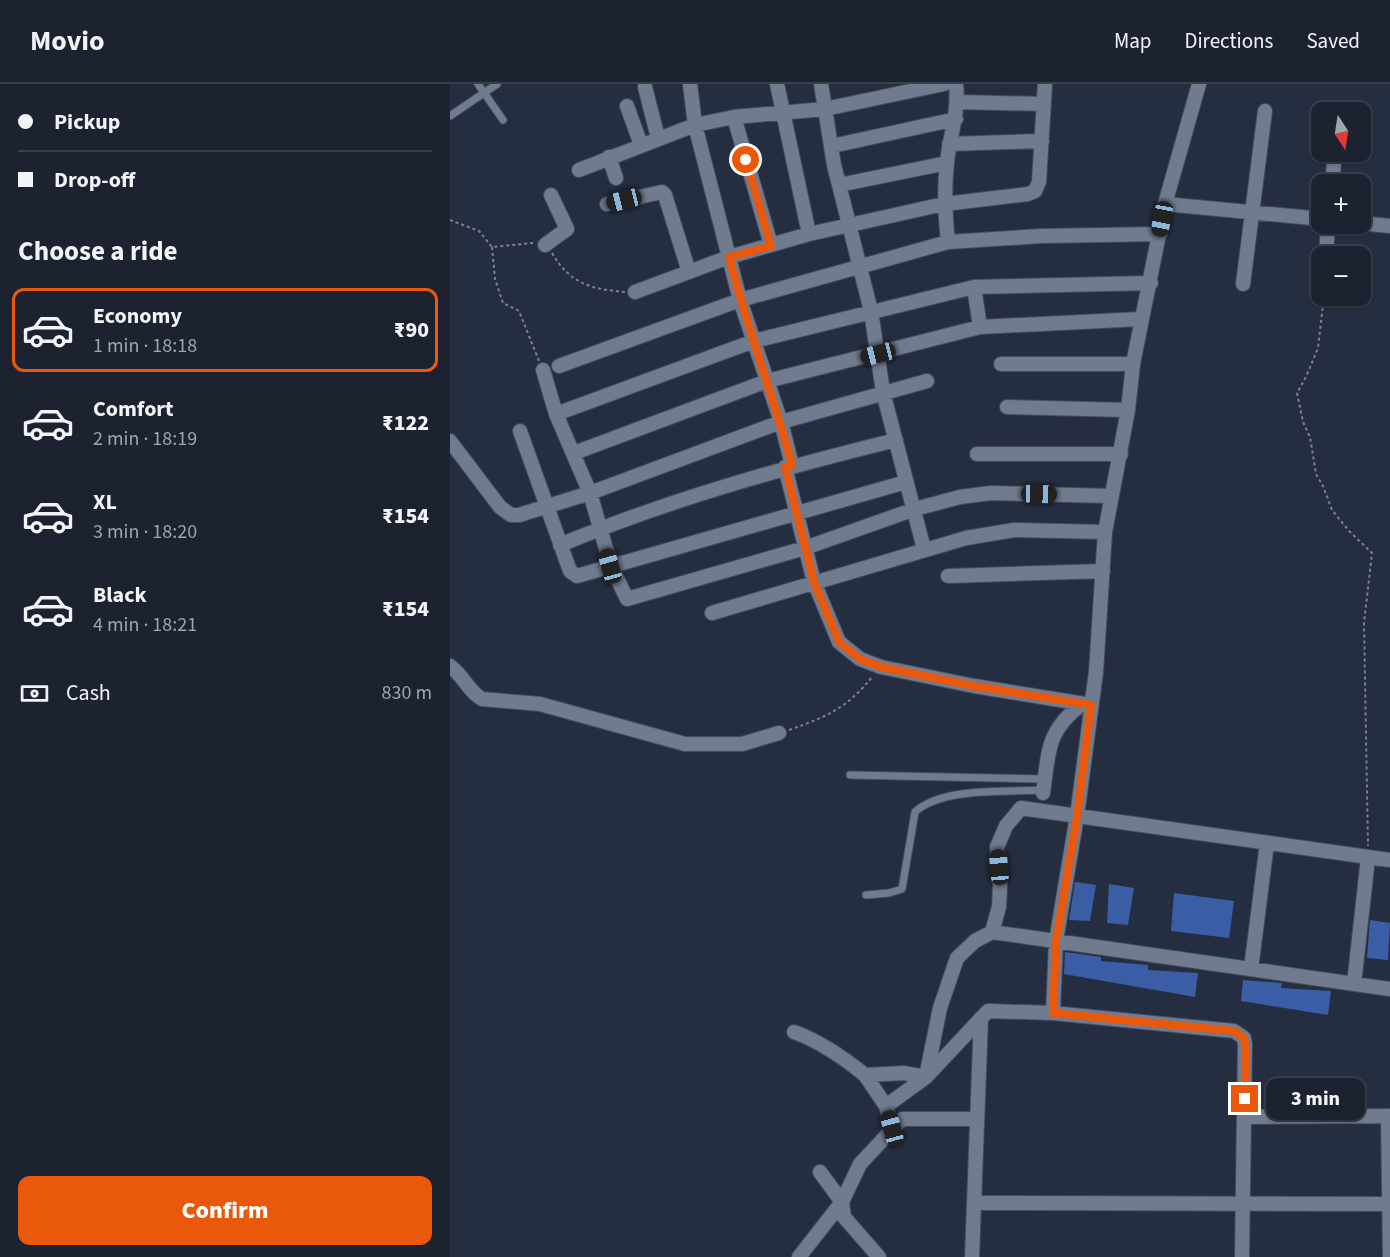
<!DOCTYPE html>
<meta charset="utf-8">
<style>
body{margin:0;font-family:"Source Sans 3",sans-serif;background:#292f3c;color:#f1f3f6;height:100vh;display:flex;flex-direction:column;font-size:22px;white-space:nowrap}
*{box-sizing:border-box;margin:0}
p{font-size:20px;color:#a0a4ab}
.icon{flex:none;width:33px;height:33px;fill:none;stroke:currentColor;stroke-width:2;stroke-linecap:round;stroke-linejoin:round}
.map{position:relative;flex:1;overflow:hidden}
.drawer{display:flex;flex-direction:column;background:#1c2230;width:450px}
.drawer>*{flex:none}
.guide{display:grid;align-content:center;height:132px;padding:0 18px;background:#1c2230}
.needle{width:39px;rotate:168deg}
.tools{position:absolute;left:861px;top:18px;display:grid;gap:12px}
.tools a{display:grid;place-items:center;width:60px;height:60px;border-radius:12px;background:#1c2230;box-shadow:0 2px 4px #0004,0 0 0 2px #3a3f4c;font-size:30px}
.end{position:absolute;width:27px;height:27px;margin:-14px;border:8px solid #ea580c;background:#fff;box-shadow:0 0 0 3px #fff}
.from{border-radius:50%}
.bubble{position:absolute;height:42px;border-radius:12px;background:#1c2230;box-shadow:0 2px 4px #0004,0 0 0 2px #3a3f4c;font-size:20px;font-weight:800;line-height:42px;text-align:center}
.car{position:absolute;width:18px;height:36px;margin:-18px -9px;border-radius:8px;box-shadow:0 0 4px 2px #0007;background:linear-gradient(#222 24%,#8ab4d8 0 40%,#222 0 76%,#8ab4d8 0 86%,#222 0)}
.guide b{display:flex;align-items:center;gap:21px;height:57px;font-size:22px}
.guide b+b{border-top:2px solid #3a3f4c}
.guide i{width:15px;height:15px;background:#f1f3f6}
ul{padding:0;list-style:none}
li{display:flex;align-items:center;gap:18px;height:84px;margin:0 12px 9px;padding:0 6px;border:3px solid transparent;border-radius:12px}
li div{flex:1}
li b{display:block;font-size:22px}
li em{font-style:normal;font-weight:800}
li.current{border-color:#ea580c}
li>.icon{width:54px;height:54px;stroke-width:1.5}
h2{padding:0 18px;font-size:27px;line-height:72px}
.pay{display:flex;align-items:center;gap:15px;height:66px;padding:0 18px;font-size:22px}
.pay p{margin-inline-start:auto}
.cta{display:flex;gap:12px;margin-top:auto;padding:12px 18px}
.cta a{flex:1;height:69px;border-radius:12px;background:#ea580c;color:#fff;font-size:24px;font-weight:800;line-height:69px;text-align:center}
header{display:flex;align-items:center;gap:36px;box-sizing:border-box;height:84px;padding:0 30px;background:#1c2230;border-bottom:2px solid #3a3f4c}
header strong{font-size:28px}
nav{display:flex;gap:33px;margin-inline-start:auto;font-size:21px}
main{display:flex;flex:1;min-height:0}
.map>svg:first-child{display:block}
.building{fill:#3a5da6}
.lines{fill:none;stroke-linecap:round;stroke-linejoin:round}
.lane-casing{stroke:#454c5b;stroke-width:9}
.street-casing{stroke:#454c5b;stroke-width:16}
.path{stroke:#7c8392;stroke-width:2;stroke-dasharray:3 3;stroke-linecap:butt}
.lane{stroke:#717b90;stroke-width:7}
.street{stroke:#717b90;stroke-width:14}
.route{stroke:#ea580c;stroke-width:8}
</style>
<header>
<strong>Movio</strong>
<nav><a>Map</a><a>Directions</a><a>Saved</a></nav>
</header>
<main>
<section class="drawer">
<div class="guide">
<b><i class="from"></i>Pickup</b>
<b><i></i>Drop-off</b>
</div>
<h2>Choose a ride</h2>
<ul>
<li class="current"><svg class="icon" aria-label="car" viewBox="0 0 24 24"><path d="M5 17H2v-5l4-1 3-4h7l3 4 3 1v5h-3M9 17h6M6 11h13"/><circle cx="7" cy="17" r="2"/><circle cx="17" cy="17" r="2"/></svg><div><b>Economy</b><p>1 min · 18:18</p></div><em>₹90</em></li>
<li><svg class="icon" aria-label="car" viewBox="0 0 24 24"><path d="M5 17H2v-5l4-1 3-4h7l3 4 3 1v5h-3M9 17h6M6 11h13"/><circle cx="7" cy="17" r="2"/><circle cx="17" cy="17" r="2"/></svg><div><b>Comfort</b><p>2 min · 18:19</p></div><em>₹122</em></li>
<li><svg class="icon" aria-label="car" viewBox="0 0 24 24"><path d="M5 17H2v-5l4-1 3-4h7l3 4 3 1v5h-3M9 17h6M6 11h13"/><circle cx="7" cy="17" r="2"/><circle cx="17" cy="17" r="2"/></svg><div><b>XL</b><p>3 min · 18:20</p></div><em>₹154</em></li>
<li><svg class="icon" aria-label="car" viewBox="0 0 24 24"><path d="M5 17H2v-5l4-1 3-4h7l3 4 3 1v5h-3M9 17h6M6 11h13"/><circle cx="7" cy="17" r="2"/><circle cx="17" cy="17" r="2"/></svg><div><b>Black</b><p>4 min · 18:21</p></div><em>₹154</em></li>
</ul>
<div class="pay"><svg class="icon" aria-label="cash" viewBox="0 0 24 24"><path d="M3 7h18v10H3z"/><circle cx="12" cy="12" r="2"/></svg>Cash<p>830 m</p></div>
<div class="cta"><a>Confirm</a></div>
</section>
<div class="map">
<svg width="940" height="1173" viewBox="0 0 940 1173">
<rect width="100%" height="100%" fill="#252e40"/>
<path class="building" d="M625,798L646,801L640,837L619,836Z
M659,800L684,804L678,841L657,839Z
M724,809L784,817L779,854L721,847Z
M920,836L940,839L938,876L917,874Z
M615,868L651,873V877L698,881V886L748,889L745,913L614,890Z
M793,896L832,899L831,904L881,907L878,931L791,917Z"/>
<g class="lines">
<g class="lane-casing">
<path id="lane" d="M28,0L53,36
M0,32L47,0
M400,691L595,695
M416,811L439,809L452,805L465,728C492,703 557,708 593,706"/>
</g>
<g class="street-casing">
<path id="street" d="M240,0L245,41L290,216L331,338L342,381
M327,0L359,150
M371,0L384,81L421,227L433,308L474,465
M195,3L208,54
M508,18L593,20
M177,22L191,61
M284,33L321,161
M499,60L592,57
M382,62L506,35
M159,73L166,94
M129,86L245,41L284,33L375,25L494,0
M882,100L885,68
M389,101L497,79
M157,120L212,108L215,111L239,188
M715,120L872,135
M910,139L940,142
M498,158C495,131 494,105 497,78C500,51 509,28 506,0
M95,161L117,145L101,111
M876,172L878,140
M793,200L815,27
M524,203L530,243
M185,208L279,173L359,150L494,120L578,110L585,107L589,98L595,0
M551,280H683
M109,282L290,216L498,158L591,152L710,150
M93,286L106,330L140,409L161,482L177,515L355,464L465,425L510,413L541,409L661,412
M557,323L678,326
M106,330L304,257L524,203L701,199
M70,347L120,487L127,492L456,398
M0,357L50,423L61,431H69L140,409L331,338L477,297
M124,369L317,297L530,243L691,235
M527,370H671
M335,383L364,498L389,558L410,575L431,583L524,602L641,621
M110,461C218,416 332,384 446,356
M498,492L653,487
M262,529L516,454L564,446L655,448
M0,582C13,591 18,607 32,615L90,620L235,660H292L329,649
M593,709C599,667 596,647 632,620
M542,848L940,905
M801,885L817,759
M904,900L918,774
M603,929L606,857L627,732L646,588L655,448L678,326L683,280L715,120L749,0
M344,948C369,957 394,974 415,991L454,989L476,993L490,924L507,874L525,857L542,848L549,823L550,802L547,763L556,742L571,724L940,776
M415,991L436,1022
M938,1032L940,1173
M795,1033L940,1032
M442,1044L436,1022L476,993L538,927L603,929L784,947L794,954L795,960L792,1173
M370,1088L392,1118L394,1133L429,1173
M524,1119L940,1120
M349,1173L392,1118L410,1080L452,1035H526
M522,1173L531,934"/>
</g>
<path class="path" d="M0,136L29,147L42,163L83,159
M42,163L45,195L53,219L69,227L89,277
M102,169C120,200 141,205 175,208
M874,212L868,264L856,293L847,309L853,338L860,353L866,390L873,402L882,426L899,447L922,469L914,539L918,762
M339,646C378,632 396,625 423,592"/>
<use href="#lane" class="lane"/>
<use href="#street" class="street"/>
</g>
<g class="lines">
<path class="route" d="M296,76L321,162L279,173C297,244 323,311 342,381L335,383L364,498L389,558L410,575L431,583L524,602L641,621L627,732L606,857L603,929L784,947L794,954L795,960V1015"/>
</g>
</svg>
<div class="tools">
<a><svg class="needle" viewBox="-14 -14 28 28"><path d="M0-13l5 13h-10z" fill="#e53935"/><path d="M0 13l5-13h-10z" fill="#a0a4ab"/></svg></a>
<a>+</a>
<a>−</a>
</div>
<i class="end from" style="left:296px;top:76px"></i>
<i class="end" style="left:795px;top:1015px"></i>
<div class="bubble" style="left:816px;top:994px;width:99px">3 min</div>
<i class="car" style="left:174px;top:116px;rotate:256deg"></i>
<i class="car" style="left:712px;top:135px;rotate:191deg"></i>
<i class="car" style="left:428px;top:270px;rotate:256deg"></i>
<i class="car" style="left:589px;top:410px;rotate:91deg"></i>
<i class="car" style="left:160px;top:482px;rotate:344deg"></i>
<i class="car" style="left:549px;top:783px;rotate:355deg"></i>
<i class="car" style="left:442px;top:1044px;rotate:345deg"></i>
</div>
</main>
